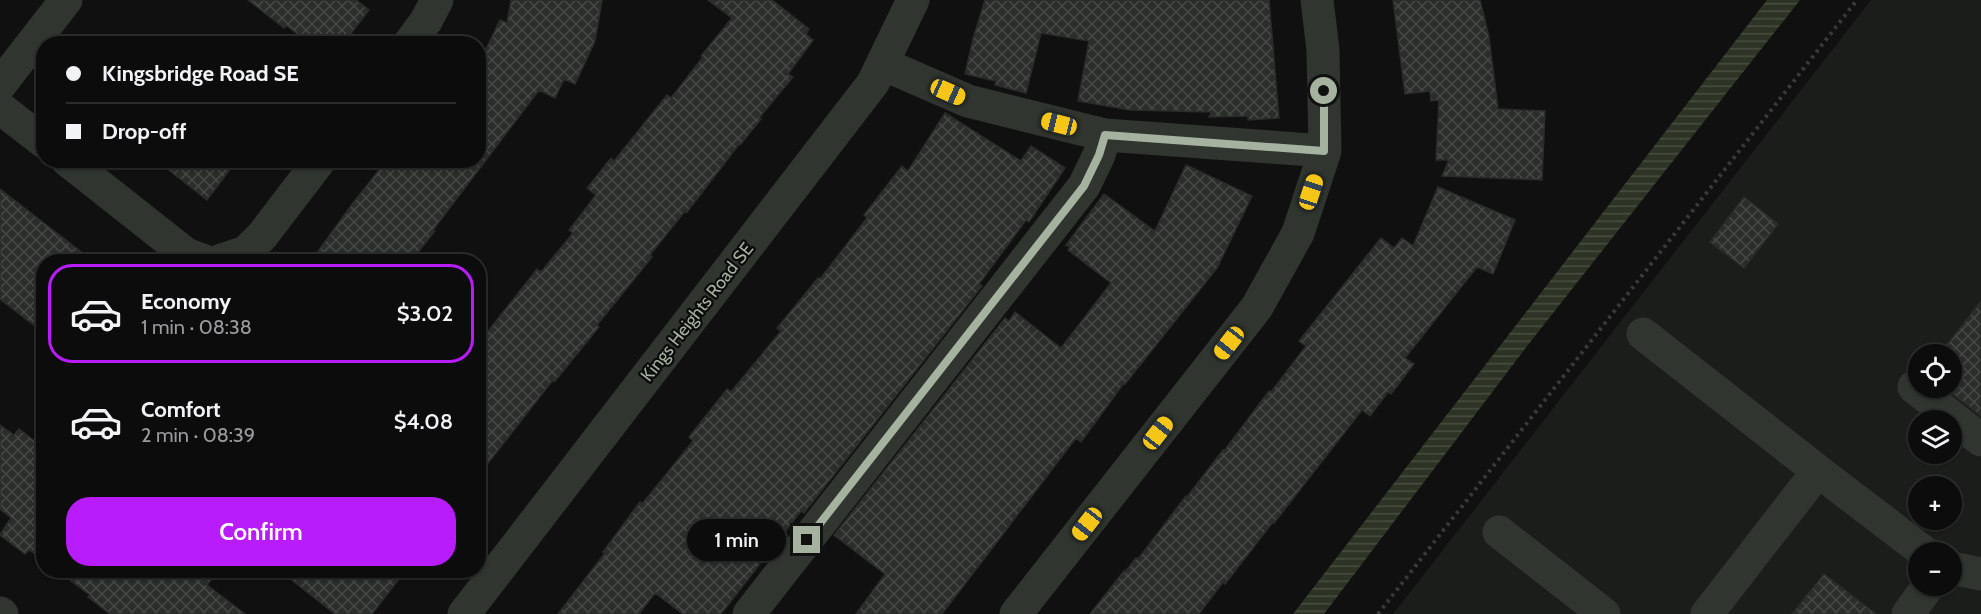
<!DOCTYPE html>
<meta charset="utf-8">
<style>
body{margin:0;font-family:Cabin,sans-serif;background:#191a19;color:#f1f3f6;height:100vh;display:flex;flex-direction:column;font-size:22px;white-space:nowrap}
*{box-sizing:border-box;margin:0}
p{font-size:20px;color:#9a9b9d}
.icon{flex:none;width:33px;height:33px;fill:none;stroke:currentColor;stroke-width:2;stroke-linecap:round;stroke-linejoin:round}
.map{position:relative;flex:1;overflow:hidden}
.sheet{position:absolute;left:36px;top:254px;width:450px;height:324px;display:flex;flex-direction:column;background:#0b0c0b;border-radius:24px;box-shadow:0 2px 4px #0004,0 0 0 2px #2b2c2c}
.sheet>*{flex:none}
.guide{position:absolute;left:36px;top:36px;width:450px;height:132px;border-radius:24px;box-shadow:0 2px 4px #0004,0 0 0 2px #2b2c2c;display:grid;align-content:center;height:132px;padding:0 30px;background:#0b0c0b}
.fabs{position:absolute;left:1908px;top:344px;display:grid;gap:12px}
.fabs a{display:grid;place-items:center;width:54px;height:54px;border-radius:50%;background:#0b0c0b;box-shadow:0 2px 4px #0004,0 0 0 2px #2b2c2c;font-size:30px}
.end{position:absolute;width:27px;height:27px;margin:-14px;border:8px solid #a4b29f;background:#111;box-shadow:0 0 0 3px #111}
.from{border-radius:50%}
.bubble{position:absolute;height:42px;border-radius:21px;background:#0b0c0b;box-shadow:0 2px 4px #0004,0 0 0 2px #2b2c2c;font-size:20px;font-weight:600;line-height:42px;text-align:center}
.car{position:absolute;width:18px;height:36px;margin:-18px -9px;border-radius:8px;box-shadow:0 0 4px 2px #0007;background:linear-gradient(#f5c518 24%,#345 0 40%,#f5c518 0 76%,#345 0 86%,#f5c518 0)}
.guide b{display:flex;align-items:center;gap:21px;height:57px;font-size:22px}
.guide b+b{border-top:2px solid #2b2c2c}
.guide i{width:15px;height:15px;background:#f1f3f6}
ul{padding:10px 0 0;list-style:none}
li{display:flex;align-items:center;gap:18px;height:99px;margin:0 12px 9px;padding:0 18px;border:3px solid transparent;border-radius:24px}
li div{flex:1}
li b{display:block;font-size:22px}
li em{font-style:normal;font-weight:600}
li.on{border-color:#b81cfb}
li>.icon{width:54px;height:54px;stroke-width:1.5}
.action{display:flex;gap:12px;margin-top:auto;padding:12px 30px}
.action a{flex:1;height:69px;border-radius:24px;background:#b81cfb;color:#fff;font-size:24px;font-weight:600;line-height:69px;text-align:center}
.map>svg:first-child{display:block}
.built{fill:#1b1d1b;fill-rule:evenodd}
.water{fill:url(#water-rules)}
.building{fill:url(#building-cross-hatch);stroke:#292c29;stroke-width:1.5}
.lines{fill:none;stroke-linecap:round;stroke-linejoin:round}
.path{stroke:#373c36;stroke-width:4;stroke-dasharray:3 4.5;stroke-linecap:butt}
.minor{stroke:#303530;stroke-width:33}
.route{stroke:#a4b29f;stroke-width:8}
.labels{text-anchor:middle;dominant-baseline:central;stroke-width:4.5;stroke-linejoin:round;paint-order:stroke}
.street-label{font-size:18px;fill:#a4b29f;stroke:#0a0b0a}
</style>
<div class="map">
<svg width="1981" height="614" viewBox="0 0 1981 614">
<defs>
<pattern id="water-rules" width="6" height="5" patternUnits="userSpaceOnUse" patternTransform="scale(1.5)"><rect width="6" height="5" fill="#2d3425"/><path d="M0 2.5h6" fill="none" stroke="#484f41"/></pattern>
<pattern id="building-cross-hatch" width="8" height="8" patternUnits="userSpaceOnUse" patternTransform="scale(1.5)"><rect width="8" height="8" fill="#2a2d2a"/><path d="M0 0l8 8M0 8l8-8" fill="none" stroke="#464946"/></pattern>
</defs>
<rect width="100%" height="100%" fill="#0f100f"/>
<path class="built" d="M1871,0H1981V614H1393ZM1918,354H1952V387H1918ZM1918,420H1952V453H1918ZM1918,486H1952V519H1918ZM1918,552H1952V585H1918Z"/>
<path class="water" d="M1767,0H1800L1531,341L1324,614H1293Z"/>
<path class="building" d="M248,0H356L369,10L343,44H310L286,25L284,28Z
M511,0H602L595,41L575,84L564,79L555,98L539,90L433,230L435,231L411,261H311L353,203L387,160H478V66L500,20L507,23Z
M708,0H772L809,29L806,34L813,40L788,74L793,77L759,118L761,119L741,144L740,143L687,212L685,211L650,255L652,257L597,325L599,327L555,381L553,380L478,476V344L537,269L541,272L573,233L569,230L596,195L587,188L611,158L614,161L667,95L671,98L703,57L701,56L732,18Z
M985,0H1269L1279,118L1248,120V116L1209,117L1212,112L1130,110L1078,101L1089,41L1041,33L1026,93L995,85L996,81L965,74L973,39Z
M1393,0H1480L1489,37L1498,109L1545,111L1542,180L1442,176L1449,160H1436L1439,100L1431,101L1430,91L1405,94Z
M945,113L1021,161L1031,146L1065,168L1029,222L1026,220L979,284L982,286L804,513L801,511L721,614H683L655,593L639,614H558L605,553L603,552L640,502L642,504L693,441L689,437L727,389L731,392L781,331L777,328L818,278L820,279L867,218L864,215L902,166L908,171Z
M156,160H237L207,200Z
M1186,165L1252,196L1217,268L1125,384L1124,383L1081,442L1076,438L942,614H856L885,574L834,535L1005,318L1009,321L1015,312L1061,348L1111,283L1068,250L1070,247L1066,245L1104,194L1155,231Z
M1438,187L1515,220L1493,274L1477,267L1405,358L1414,364L1391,394L1388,392L1370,416L1362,410L1274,523L1273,522L1225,584L1223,582L1199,614H1090L1124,571L1125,572L1136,558L1138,559L1186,496L1187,497L1223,450L1224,451L1269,391L1271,392L1306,346L1299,341L1381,238L1394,248L1402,238L1413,246Z
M0,189L93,261H44V333L0,299Z
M1744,197L1778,224L1744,268L1710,242Z
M1981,301V416L1944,387H1952V354H1940Z
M0,425L14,435L19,429L44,448V560L29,550L25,554L0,535L11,518L0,509Z
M56,570H219L207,585L245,614H110L88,597L90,595Z
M279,570H406L372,614H335Z
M1824,574L1876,614H1792Z"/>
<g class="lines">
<path class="path" d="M1378,614L1857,0"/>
<path class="minor" d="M409,44L426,21L437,0
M883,64L968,101L1105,135
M0,85L66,0
M0,108L44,142
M67,160L186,254L205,261
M219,261L246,252L262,236L320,160
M1643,334L1818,471
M1914,387L1981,440
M1499,532L1604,614
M1952,568L1981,574
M0,613L2,614
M464,614L873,83L913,0
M749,614L1084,186L1099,155L1105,135L1325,151
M1016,614L1257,307L1298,233L1325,151L1323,50L1317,0
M1707,614L1818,471L1924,552
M1908,614L1929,585"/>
</g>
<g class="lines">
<path class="route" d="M807,540L1084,186L1099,155L1105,135L1324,151V91"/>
</g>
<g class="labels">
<g class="street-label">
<text transform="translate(697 312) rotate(-52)">Kings Heights Road SE</text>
</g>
</g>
</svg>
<div class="fabs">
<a><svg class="icon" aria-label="locate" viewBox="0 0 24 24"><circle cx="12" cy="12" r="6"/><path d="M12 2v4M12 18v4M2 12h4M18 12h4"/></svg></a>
<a><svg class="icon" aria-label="layers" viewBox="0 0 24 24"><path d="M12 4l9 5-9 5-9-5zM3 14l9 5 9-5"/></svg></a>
<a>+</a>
<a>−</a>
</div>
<i class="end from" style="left:1324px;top:91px"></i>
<i class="end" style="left:807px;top:540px"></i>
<div class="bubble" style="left:687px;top:519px;width:99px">1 min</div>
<i class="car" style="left:948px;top:92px;rotate:114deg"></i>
<i class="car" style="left:1059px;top:124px;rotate:284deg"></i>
<i class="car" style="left:1311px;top:192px;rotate:18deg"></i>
<i class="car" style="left:1229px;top:343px;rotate:218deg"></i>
<i class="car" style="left:1158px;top:433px;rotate:38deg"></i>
<i class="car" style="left:1087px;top:524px;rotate:218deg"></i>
<div class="guide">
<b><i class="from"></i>Kingsbridge Road SE</b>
<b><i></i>Drop-off</b>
</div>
<section class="sheet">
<ul>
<li class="on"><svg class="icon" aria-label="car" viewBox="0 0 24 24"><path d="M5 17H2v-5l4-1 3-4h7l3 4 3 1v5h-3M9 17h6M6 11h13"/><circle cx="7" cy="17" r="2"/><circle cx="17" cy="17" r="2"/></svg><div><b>Economy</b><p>1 min · 08:38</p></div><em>$3.02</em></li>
<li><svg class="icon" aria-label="car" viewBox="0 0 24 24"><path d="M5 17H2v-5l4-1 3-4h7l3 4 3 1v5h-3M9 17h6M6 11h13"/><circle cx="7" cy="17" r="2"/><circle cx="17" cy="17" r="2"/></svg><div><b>Comfort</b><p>2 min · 08:39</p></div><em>$4.08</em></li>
</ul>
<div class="action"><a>Confirm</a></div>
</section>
</div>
